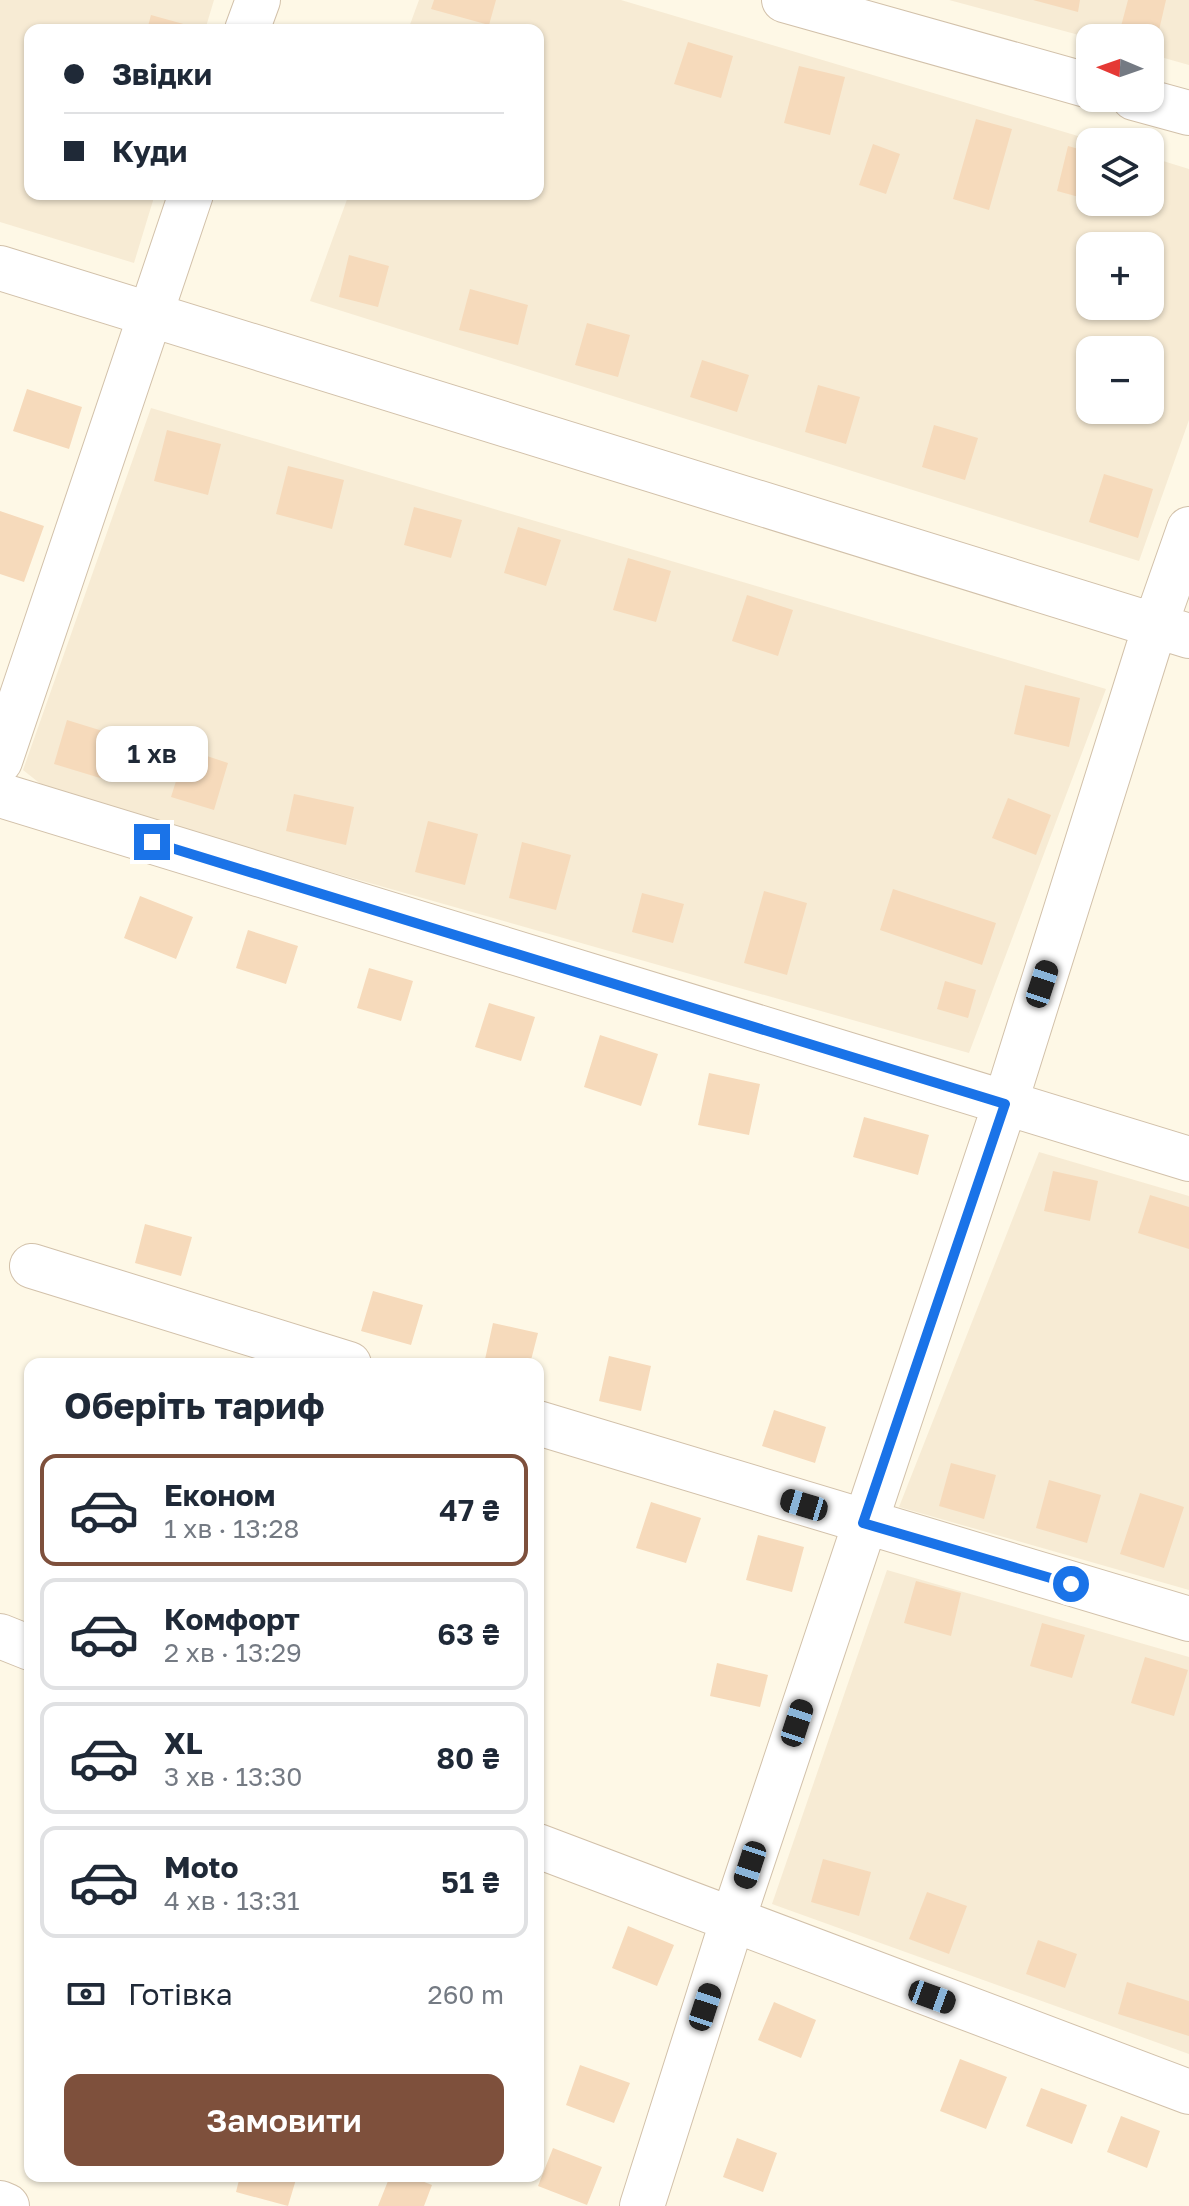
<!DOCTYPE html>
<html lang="uk">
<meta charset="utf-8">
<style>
body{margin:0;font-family:"Golos Text",sans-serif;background:#f2f2f3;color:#1f2937;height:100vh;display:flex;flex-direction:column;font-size:30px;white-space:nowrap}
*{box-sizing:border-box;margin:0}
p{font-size:26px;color:#747a83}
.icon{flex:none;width:44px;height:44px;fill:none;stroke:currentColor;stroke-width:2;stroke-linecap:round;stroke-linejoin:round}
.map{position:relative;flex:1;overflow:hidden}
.panel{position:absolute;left:24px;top:1358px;width:520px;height:824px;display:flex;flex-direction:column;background:#fff;border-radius:16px;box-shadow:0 2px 6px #0004}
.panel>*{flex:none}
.top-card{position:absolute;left:24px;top:24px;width:520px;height:176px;border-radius:16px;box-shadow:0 2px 6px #0004;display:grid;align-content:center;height:176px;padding:0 40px;background:#fff}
.needle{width:52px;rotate:272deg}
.fabs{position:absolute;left:1076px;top:24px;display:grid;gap:16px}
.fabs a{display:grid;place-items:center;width:88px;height:88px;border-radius:16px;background:#fff;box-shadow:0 2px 6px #0004;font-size:40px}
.end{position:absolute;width:36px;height:36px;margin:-18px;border:10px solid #1a73e8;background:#fff;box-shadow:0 0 0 4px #fff}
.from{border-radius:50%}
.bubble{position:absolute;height:56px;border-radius:16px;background:#fff;box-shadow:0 2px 6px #0004;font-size:26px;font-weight:600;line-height:56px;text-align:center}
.car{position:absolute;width:24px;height:48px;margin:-24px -12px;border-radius:10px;box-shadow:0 0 6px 2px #0007;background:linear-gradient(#222 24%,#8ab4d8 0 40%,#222 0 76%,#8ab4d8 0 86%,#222 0)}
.top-card b{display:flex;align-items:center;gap:28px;height:76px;font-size:30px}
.top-card b+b{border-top:2px solid #e0e1e3}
.top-card i{width:20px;height:20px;background:#1f2937}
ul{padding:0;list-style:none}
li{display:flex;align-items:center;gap:24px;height:112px;margin:0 16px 12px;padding:0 24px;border:4px solid #e0e1e3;border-radius:16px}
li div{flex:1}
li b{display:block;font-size:30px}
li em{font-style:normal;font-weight:600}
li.current{border-color:#7e503c}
li>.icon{width:72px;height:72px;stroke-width:1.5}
h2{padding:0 40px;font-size:36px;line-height:96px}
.pay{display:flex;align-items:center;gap:20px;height:88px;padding:0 40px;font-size:30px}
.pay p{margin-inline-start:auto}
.action{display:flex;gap:16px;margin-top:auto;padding:16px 40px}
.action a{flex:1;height:92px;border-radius:16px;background:#7e503c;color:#fff;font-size:32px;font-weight:600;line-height:92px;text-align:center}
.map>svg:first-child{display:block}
.residential{fill:#f7ebd4;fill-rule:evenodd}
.building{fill:#f6dabb}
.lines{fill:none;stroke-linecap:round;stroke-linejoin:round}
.minor-casing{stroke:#d2c1aa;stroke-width:46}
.minor{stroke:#fff;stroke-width:44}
.route{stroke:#1a73e8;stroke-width:10}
</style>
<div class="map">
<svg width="1189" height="2206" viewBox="0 0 1189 2206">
<rect width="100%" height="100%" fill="#fef8e6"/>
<path class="residential" d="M0,0H214L205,30H30V194H155L134,263L0,222Z
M419,0H621L1098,142H1090V202H1150V157L1189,169V420L1139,561L310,301L349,194H538V30H408ZM1090,246H1150V306H1090ZM1090,350H1150V410H1090Z
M949,0H1189V65L1150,54V38H1090Z
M151,408L1106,689L969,1053L52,793L23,770Z
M1039,1152L1189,1196V1590L899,1507Z
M887,1570L1189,1657V2054L772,1904Z"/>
<path class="building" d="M434,0H496L489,25L431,9Z
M1033,0H1080L1078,12Z
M1128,0H1166L1157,39L1120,30Z
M151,15L187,25L186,30H147Z
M688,42L733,56L721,98L674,84Z
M799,66L845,77L830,135L784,123Z
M976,119L1012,129L989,210L953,199Z
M873,144L900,154L886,194L859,185Z
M1068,146L1090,152V200L1057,191Z
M349,255L389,266L378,307L339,297Z
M470,289L528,305L518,345L459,330Z
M587,323L630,335L618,377L575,365Z
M702,360L749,375L737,412L690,397Z
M818,385L860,397L846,444L805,432Z
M27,389L82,407L69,449L13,431Z
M934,425L978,438L965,480L922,467Z
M167,430L221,444L208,495L154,481Z
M288,466L344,480L332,529L276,514Z
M1104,474L1153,489L1138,538L1089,522Z
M414,507L462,520L451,558L404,545Z
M0,511L44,526L24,582L0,574Z
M518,527L561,540L546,586L504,573Z
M628,558L671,571L656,622L613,610Z
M747,595L793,610L778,656L732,641Z
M1025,685L1080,698L1069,747L1014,734Z
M67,720L122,737L110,781L54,764Z
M186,749L228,763L214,810L171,797Z
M294,794L354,807L346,845L286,831Z
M1008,798L1051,815L1036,855L992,838Z
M428,821L478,834L465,885L415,872Z
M522,842L571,855L556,910L509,898Z
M893,889L996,923L982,965L880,930Z
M764,891L807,903L787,975L744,963Z
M642,893L684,904L673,943L632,932Z
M140,896L193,917L176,959L124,938Z
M248,930L298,946L286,984L236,968Z
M369,968L413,981L401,1021L357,1008Z
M945,981L976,990L968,1018L937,1009Z
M489,1003L535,1017L521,1061L475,1047Z
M600,1035L658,1054L641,1106L584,1087Z
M709,1073L760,1084L749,1135L698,1125Z
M864,1117L929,1135L918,1175L853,1157Z
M1053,1171L1098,1181L1090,1221L1044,1211Z
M1150,1195L1189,1207V1249L1138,1233Z
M145,1224L192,1237L181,1276L135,1263Z
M373,1291L423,1305L411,1345L361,1331Z
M493,1323L538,1333L530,1364H484Z
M609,1356L651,1366L641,1411L599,1401Z
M774,1410L826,1427L815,1463L762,1446Z
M951,1463L996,1475L984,1519L939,1506Z
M1049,1480L1101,1495L1087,1543L1036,1528Z
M1140,1493L1184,1507L1164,1568L1120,1554Z
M651,1502L701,1518L686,1563L636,1548Z
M758,1535L804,1547L792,1592L746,1580Z
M916,1581L961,1593L951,1636L904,1623Z
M1042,1623L1085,1635L1072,1678L1030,1666Z
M1145,1657L1188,1670L1174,1716L1131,1703Z
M717,1663L768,1675L760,1707L710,1696Z
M823,1859L871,1872L859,1916L811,1902Z
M927,1892L967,1906L949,1954L909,1939Z
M628,1926L674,1945L657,1986L612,1968Z
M1038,1940L1077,1954L1065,1988L1026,1974Z
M1127,1982L1189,2001V2036L1118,2014Z
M774,2002L816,2020L801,2058L758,2040Z
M960,2059L1007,2077L986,2129L940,2111Z
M580,2065L630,2083L614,2123L566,2105Z
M1041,2088L1087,2105L1072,2144L1026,2126Z
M1121,2116L1160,2131L1147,2168L1107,2152Z
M737,2138L777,2153L763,2192L723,2177Z
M553,2148L602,2167L587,2205L538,2186Z
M240,2176H297L288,2206L236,2192Z
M390,2176H409L432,2185L424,2206H378Z"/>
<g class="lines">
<g class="minor-casing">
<path id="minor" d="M784,0L1090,86
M247,30L258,0
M1134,98L1189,113
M0,268L1189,636
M0,761L191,194
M0,795L1189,1159
M32,1266L349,1364
M538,1423L1189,1619
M0,1636L30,1648
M538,1846L1189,2092
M0,2203L7,2206
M642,2206L732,1922L1005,1104L1155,626L1189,529"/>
</g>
<use href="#minor" class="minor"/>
</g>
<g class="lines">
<path class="route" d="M152,842L1005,1104L863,1523L1071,1584"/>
</g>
</svg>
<div class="fabs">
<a><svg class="needle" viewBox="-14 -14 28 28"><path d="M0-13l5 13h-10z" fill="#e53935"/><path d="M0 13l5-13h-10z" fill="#747a83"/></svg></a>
<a><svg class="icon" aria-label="layers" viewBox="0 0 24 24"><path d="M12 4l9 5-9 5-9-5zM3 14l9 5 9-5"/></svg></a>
<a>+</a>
<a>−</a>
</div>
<i class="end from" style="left:1071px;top:1584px"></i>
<i class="end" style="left:152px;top:842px"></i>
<div class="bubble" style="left:96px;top:726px;width:112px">1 хв</div>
<i class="car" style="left:1042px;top:984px;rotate:18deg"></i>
<i class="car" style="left:804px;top:1505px;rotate:287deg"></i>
<i class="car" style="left:797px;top:1723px;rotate:18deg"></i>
<i class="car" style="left:750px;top:1865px;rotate:198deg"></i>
<i class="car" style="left:932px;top:1997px;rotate:110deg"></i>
<i class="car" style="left:705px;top:2007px;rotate:18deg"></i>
<div class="top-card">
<b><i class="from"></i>Звідки</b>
<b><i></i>Куди</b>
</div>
<section class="panel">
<h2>Оберіть тариф</h2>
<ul>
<li class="current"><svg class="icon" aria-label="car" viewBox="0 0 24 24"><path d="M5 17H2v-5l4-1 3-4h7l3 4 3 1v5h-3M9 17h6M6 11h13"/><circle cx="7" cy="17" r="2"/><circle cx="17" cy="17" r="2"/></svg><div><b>Економ</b><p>1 хв · 13:28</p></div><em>47 ₴</em></li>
<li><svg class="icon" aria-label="car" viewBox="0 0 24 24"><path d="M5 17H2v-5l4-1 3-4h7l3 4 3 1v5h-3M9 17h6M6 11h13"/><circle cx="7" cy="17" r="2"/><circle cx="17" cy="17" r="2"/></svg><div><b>Комфорт</b><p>2 хв · 13:29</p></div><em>63 ₴</em></li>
<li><svg class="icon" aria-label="car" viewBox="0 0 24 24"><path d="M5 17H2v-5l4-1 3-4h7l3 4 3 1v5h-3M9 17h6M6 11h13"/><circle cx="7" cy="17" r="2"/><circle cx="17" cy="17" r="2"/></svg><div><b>XL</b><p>3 хв · 13:30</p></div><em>80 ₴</em></li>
<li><svg class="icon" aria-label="car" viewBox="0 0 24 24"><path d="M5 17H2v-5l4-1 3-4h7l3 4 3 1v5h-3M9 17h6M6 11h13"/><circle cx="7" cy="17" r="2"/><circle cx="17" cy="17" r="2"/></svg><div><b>Moto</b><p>4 хв · 13:31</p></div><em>51 ₴</em></li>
</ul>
<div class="pay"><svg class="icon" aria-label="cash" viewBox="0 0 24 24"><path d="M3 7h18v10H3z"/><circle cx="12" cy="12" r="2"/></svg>Готівка<p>260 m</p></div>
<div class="action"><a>Замовити</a></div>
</section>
</div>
